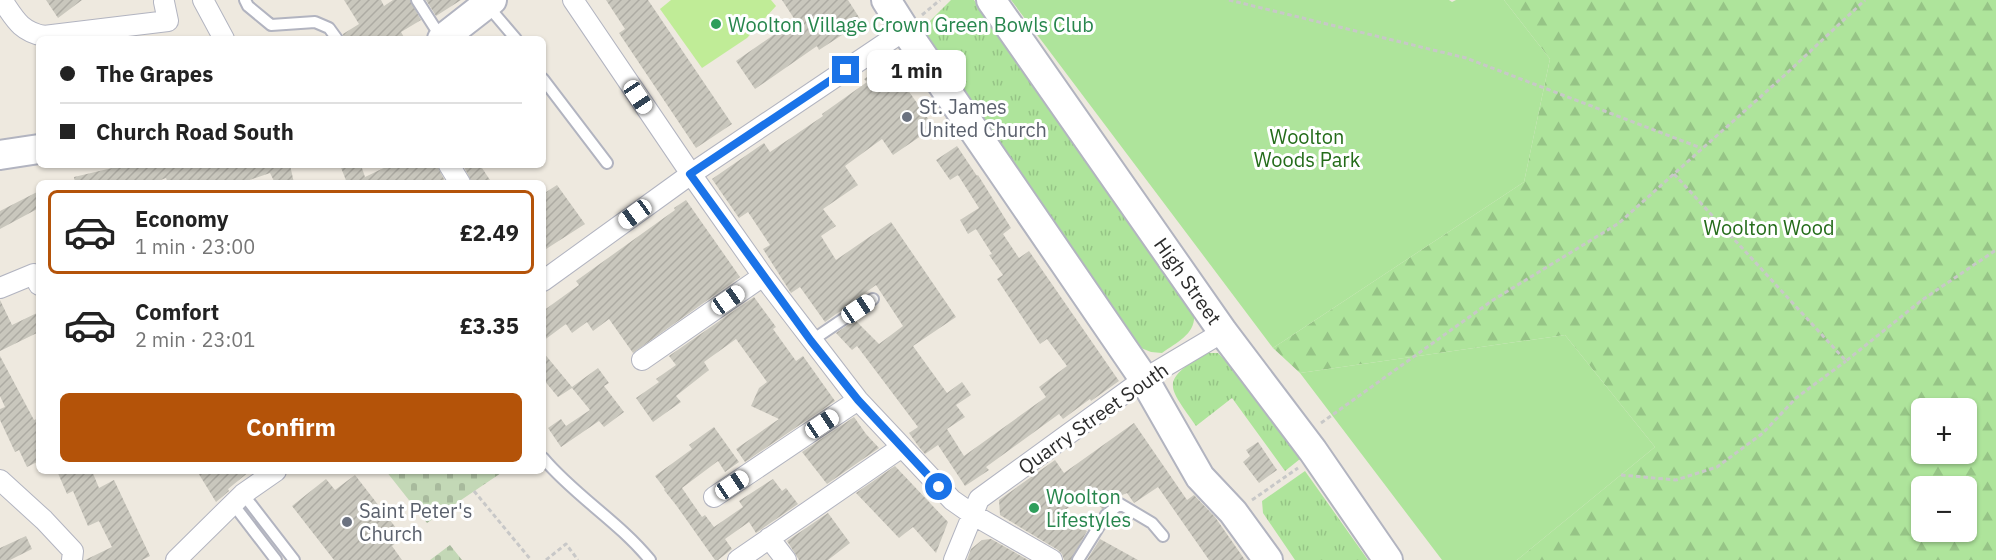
<!DOCTYPE html>
<meta charset="utf-8">
<style>
body{margin:0;font-family:"IBM Plex Sans",sans-serif;background:#f2f2f2;color:#222;height:100vh;display:flex;flex-direction:column;font-size:22px;white-space:nowrap}
*{box-sizing:border-box;margin:0}
p{font-size:20px;color:#767676}
.icon{flex:none;width:33px;height:33px;fill:none;stroke:currentColor;stroke-width:2;stroke-linecap:round;stroke-linejoin:round}
.map{position:relative;flex:1;overflow:hidden}
.details{position:absolute;left:36px;top:180px;width:510px;height:294px;display:flex;flex-direction:column;background:#fff;border-radius:9px;box-shadow:0 2px 4px #0004}
.details>*{flex:none}
.hud{position:absolute;left:36px;top:36px;width:510px;height:132px;border-radius:9px;box-shadow:0 2px 4px #0004;display:grid;align-content:center;height:132px;padding:0 24px;background:#fff}
.fabs{position:absolute;left:1911px;top:398px;display:grid;gap:12px}
.fabs a{display:grid;place-items:center;width:66px;height:66px;border-radius:9px;background:#fff;box-shadow:0 2px 4px #0004;font-size:30px}
.end{position:absolute;width:27px;height:27px;margin:-14px;border:8px solid #1a73e8;background:#fff;box-shadow:0 0 0 3px #fff}
.from{border-radius:50%}
.bubble{position:absolute;height:42px;border-radius:9px;background:#fff;box-shadow:0 2px 4px #0004;font-size:20px;font-weight:700;line-height:42px;text-align:center}
.car{position:absolute;width:18px;height:36px;margin:-18px -9px;border-radius:8px;box-shadow:0 0 4px 2px #0007;background:linear-gradient(#fff 24%,#345 0 40%,#fff 0 76%,#345 0 86%,#fff 0)}
.hud b{display:flex;align-items:center;gap:21px;height:57px;font-size:22px}
.hud b+b{border-top:2px solid #e0e0e0}
.hud i{width:15px;height:15px;background:#222}
ul{padding:10px 0 0;list-style:none}
li{display:flex;align-items:center;gap:18px;height:84px;margin:0 12px 9px;padding:0 12px;border:3px solid transparent;border-radius:9px}
li div{flex:1}
li b{display:block;font-size:22px}
li em{font-style:normal;font-weight:700}
li.current{border-color:#b45309}
li>.icon{width:54px;height:54px;stroke-width:1.5}
.primary-button{display:flex;gap:12px;margin-top:auto;padding:12px 24px}
.primary-button a{flex:1;height:69px;border-radius:9px;background:#b45309;color:#fff;font-size:24px;font-weight:700;line-height:69px;text-align:center}
.map>svg:first-child{display:block}
.grass{fill:url(#grass-tufts)}
.forest{fill:url(#forest-firs);fill-rule:evenodd}
.cemetery{fill:url(#cemetery-stones)}
.park{fill:#aee49b}
.pitch{fill:#c0ec97}
.building{fill:url(#building-hatch)}
.lines{fill:none;stroke-linecap:round;stroke-linejoin:round}
.lane-casing{stroke:#b2b4c0;stroke-width:14}
.street-casing{stroke:#b2b4c0;stroke-width:22}
.secondary-casing{stroke:#b2b4c0;stroke-width:32}
.path{stroke:#c8c8c8;stroke-width:3;stroke-dasharray:4.5 3;stroke-linecap:butt}
.lane{stroke:#fff;stroke-width:10}
.street{stroke:#fff;stroke-width:20}
.secondary{stroke:#fff;stroke-width:28}
.route{stroke:#1a73e8;stroke-width:8}
.leisure-dot{fill:#2e9e5b;stroke:#fff;stroke-width:2}
.worship-dot{fill:#6b7280;stroke:#fff;stroke-width:2}
.labels{text-anchor:middle;dominant-baseline:central;stroke-width:6;stroke-linejoin:round;paint-order:stroke}
.leisure-label{font-size:20px;fill:#27864d;stroke:#fff;text-anchor:start}
.worship-label{font-size:20px;fill:#5b616d;stroke:#fff;text-anchor:start}
.park-label{font-size:20px;fill:#246c1a;stroke:#fff}
.street-label{font-size:20px;fill:#2c2c2c;stroke:#fff}
</style>
<div class="map">
<svg width="1996" height="560" viewBox="0 0 1996 560">
<defs>
<pattern id="grass-tufts" width="24" height="20" patternUnits="userSpaceOnUse" patternTransform="scale(1.5)"><rect width="24" height="20" fill="#aee49b"/><path d="M3 7l-1-3M5 7V3M7 7l1-3M15 17l-1-3M17 17v-4M19 17l1-3" fill="none" stroke="#96c486"/></pattern>
<pattern id="forest-firs" width="22" height="20" patternUnits="userSpaceOnUse" patternTransform="scale(1.5)"><rect width="22" height="20" fill="#aee49b"/><path d="M5 1l3.5 6h-7zM16 11l3.5 6h-7z" fill="#96c486"/></pattern>
<pattern id="cemetery-stones" width="16" height="16" patternUnits="userSpaceOnUse" patternTransform="scale(1.5)"><rect width="16" height="16" fill="#c3d8b6"/><path d="M2 7V4a2 2 0 0 1 4 0v3zM10 15v-3a2 2 0 0 1 4 0v3z" fill="#a8ba9d"/></pattern>
<pattern id="building-hatch" width="6" height="6" patternUnits="userSpaceOnUse" patternTransform="scale(1.5)"><rect width="6" height="6" fill="#c9c7bd"/><path d="M-1 1l2-2M0 6l6-6M5 7l2-2" fill="none" stroke="#adaba3"/></pattern>
</defs>
<rect width="100%" height="100%" fill="#eee9df"/>
<path class="grass" d="M951,0H974L1194,311C1197,334 1178,341 1162,353L1151,352L1141,348L1034,200L919,32Z
M1206,353H1218L1224,359L1228,358L1300,459L1285,471L1232,398L1196,426C1168,385 1159,382 1206,353Z
M1305,471L1368,560H1295L1263,513L1262,501Z"/>
<path class="forest" d="M1504,0H1996V560H1517L1655,447L1565,335L1300,373L1273,348L1524,182L1550,59ZM1922,408H1966V453H1922ZM1922,486H1966V531H1922Z"/>
<path class="cemetery" d="M386,471H504L427,523Z
M450,545L462,560H430Z"/>
<path class="park" d="M1011,0H1449L1452,2L1456,0H1504L1550,59L1524,182L1273,348Z
M1565,335L1655,447L1517,560H1442L1300,373Z"/>
<path class="pitch" d="M671,0H771L776,6L747,38L702,68L660,9Z"/>
<path class="building" d="M46,0H82L58,18Z
M344,0H381L384,6L393,0H410L421,20L401,32L405,39H344L343,34L359,24Z
M426,0H461L436,16Z
M606,0H648L732,124L696,148L619,33L625,29Z
M782,0H848L862,22L819,50L817,46L755,89L736,61L795,20Z
M883,66L888,73L893,69L934,127L893,155L882,139L845,166L858,185L823,209L836,226L821,236L836,260L891,222L956,317L913,346L947,393L962,382L971,395L956,405L965,417L947,429L964,456L1046,397L1039,387L1067,366L1047,339L1040,344L997,279L1003,275L989,255L992,254L976,229L968,234L960,220L979,208L958,175L950,180L936,160L957,146L977,176L978,175L1011,228L1003,234L1019,258L1029,251L1119,381L1091,401L1090,399L1063,419L1059,414L986,467L989,470L965,486L938,445L925,454L919,447L909,433L918,427L857,346L852,350L836,333L855,320L879,344L903,326L876,285L825,322L800,287L791,293L763,249L770,245L748,212L739,218L712,179L764,143L770,152L823,116L822,114L867,82L864,79Z
M125,165H290L294,183H275L270,173L241,183H168L166,178L153,183H75L74,177Z
M340,165H361L365,177L390,165H437L446,183H347Z
M463,165H480L492,183H472Z
M557,185L585,224L543,251V194Z
M39,191V208L0,229V211Z
M686,200L740,277L633,353L609,319L593,331L587,322L572,333L566,324L543,341V311L579,285L576,281L675,210L674,208Z
M754,297L776,327L773,329L796,361L803,356L835,401L745,462L736,449L779,419L751,406L759,388L767,382L736,339L704,362L709,370L676,396L681,402L653,422L636,398L659,382L656,379L676,365L669,356Z
M0,300L12,325L39,312V332L0,351Z
M543,352L572,387L598,368L609,383L604,386L624,412L604,427L599,421L561,447L548,428L561,419L566,426L590,410L572,388L558,397L543,379Z
M0,356L34,420L39,418V461L27,467L19,450L15,452L0,420V409L5,407L0,396Z
M854,417L866,434L879,448L827,484L802,452Z
M1134,423L1187,500L1194,495L1215,517L1245,560H1209L1158,487L1134,503L1127,493L1115,498L1102,509L1090,492L1058,515L1087,531L1071,560H1064L1062,554L1058,550L1000,515L999,500L1055,460L1064,473Z
M714,427L739,462L725,472L718,461L682,488L702,517L705,515L714,527L743,507L739,501L773,479L782,491L786,488L798,504L756,533L749,522L725,539L732,549L718,560H715L676,505L664,490L665,489L655,476L692,449L689,445Z
M1258,442L1277,470L1259,483L1243,462L1250,456L1246,450Z
M895,466L948,522L936,553L913,527L899,538L856,493Z
M57,471H92L99,488L114,480L150,556L142,560H85L112,547L99,521L88,526L73,491L67,494Z
M197,471H250L228,489L229,491L216,502Z
M355,475L403,537L392,546L402,560H334L292,506L326,479L335,490Z
M828,513L850,543L828,560H799L787,541Z
M26,536L32,549L10,560H0V548Z
M991,539L1028,560H967L971,549L982,540Z
M1100,539L1138,560H1087Z"/>
<g class="lines">
<g class="lane-casing">
<path id="lane" d="M245,0L248,6L271,25L315,22L329,28L337,39
M417,0L442,39
M487,5L516,39
M543,79L607,163
M811,341L873,299
M543,458C575,496 618,521 650,560
M243,494L294,560
M233,504L276,560
M1078,560L1106,515L1120,504L1152,523L1163,536"/>
</g>
<g class="street-casing">
<path id="street" d="M2,0C15,19 20,31 44,36L168,21L164,2
M203,0L224,39
M573,0L691,174L763,276L858,400L952,500L972,514L1052,560
M449,165L460,183
M543,281L691,174L905,30
M0,288L34,274L39,285
M642,360L763,276
M0,480L44,520L73,551L72,560
M714,497L858,400
M769,538L786,560
M176,560L243,494L276,471
M738,560L902,447
M954,560L979,499L1144,379L1223,332"/>
</g>
<g class="secondary-casing">
<path id="secondary" d="M886,0L905,30L1144,379L1200,477L1233,512L1268,560
M991,0L1223,332L1313,451L1388,560
M442,39L492,0
M0,155L39,149"/>
</g>
<path class="path" d="M1229,0L1466,58L1701,148
M922,15L940,0
M1674,174L1846,361L1922,300L1996,250
M1321,423L1493,300L1619,223L1787,73L1865,0
M1621,475L1676,480L1717,467L1763,433L1796,398L1846,361
M474,491L531,560
M1252,500L1298,468
M546,560L566,544L578,560"/>
<use href="#lane" class="lane"/>
<use href="#street" class="street"/>
<use href="#secondary" class="secondary"/>
</g>
<g class="lines">
<path class="route" d="M846,70L690,174L811,341L858,400L939,487"/>
</g>
<g class="leisure-dot">
<circle cx="716" cy="24" r="6"/>
<circle cx="1034" cy="508" r="6"/>
</g>
<g class="worship-dot">
<circle cx="907" cy="117" r="6"/>
<circle cx="347" cy="522" r="6"/>
</g>
<g class="labels">
<g class="leisure-label">
<text x="728" y="24">Woolton Village Crown Green Bowls Club</text>
<text x="1046" y="496">Woolton<tspan x="1046" dy="23">Lifestyles</tspan></text>
</g>
<g class="worship-label">
<text x="919" y="106">St. James<tspan x="919" dy="23">United Church</tspan></text>
<text x="359" y="510">Saint Peter's<tspan x="359" dy="23">Church</tspan></text>
</g>
<g class="park-label">
<text x="1307" y="136">Woolton<tspan x="1307" dy="23">Woods Park</tspan></text>
<text x="1769" y="227">Woolton Wood</text>
</g>
<g class="street-label">
<text transform="translate(1188 281) rotate(55)">High Street</text>
<text transform="translate(1093 418) rotate(-35)">Quarry Street South</text>
</g>
</g>
</svg>
<div class="fabs">
<a>+</a>
<a>−</a>
</div>
<i class="end from" style="left:939px;top:487px"></i>
<i class="end" style="left:846px;top:70px"></i>
<div class="bubble" style="left:867px;top:50px;width:99px">1 min</div>
<i class="car" style="left:638px;top:97px;rotate:146deg"></i>
<i class="car" style="left:635px;top:214px;rotate:234deg"></i>
<i class="car" style="left:728px;top:300px;rotate:55deg"></i>
<i class="car" style="left:858px;top:309px;rotate:56deg"></i>
<i class="car" style="left:822px;top:424px;rotate:56deg"></i>
<i class="car" style="left:732px;top:485px;rotate:56deg"></i>
<div class="hud">
<b><i class="from"></i>The Grapes</b>
<b><i></i>Church Road South</b>
</div>
<section class="details">
<ul>
<li class="current"><svg class="icon" aria-label="car" viewBox="0 0 24 24"><path d="M5 17H2v-5l4-1 3-4h7l3 4 3 1v5h-3M9 17h6M6 11h13"/><circle cx="7" cy="17" r="2"/><circle cx="17" cy="17" r="2"/></svg><div><b>Economy</b><p>1 min · 23:00</p></div><em>£2.49</em></li>
<li><svg class="icon" aria-label="car" viewBox="0 0 24 24"><path d="M5 17H2v-5l4-1 3-4h7l3 4 3 1v5h-3M9 17h6M6 11h13"/><circle cx="7" cy="17" r="2"/><circle cx="17" cy="17" r="2"/></svg><div><b>Comfort</b><p>2 min · 23:01</p></div><em>£3.35</em></li>
</ul>
<div class="primary-button"><a>Confirm</a></div>
</section>
</div>
